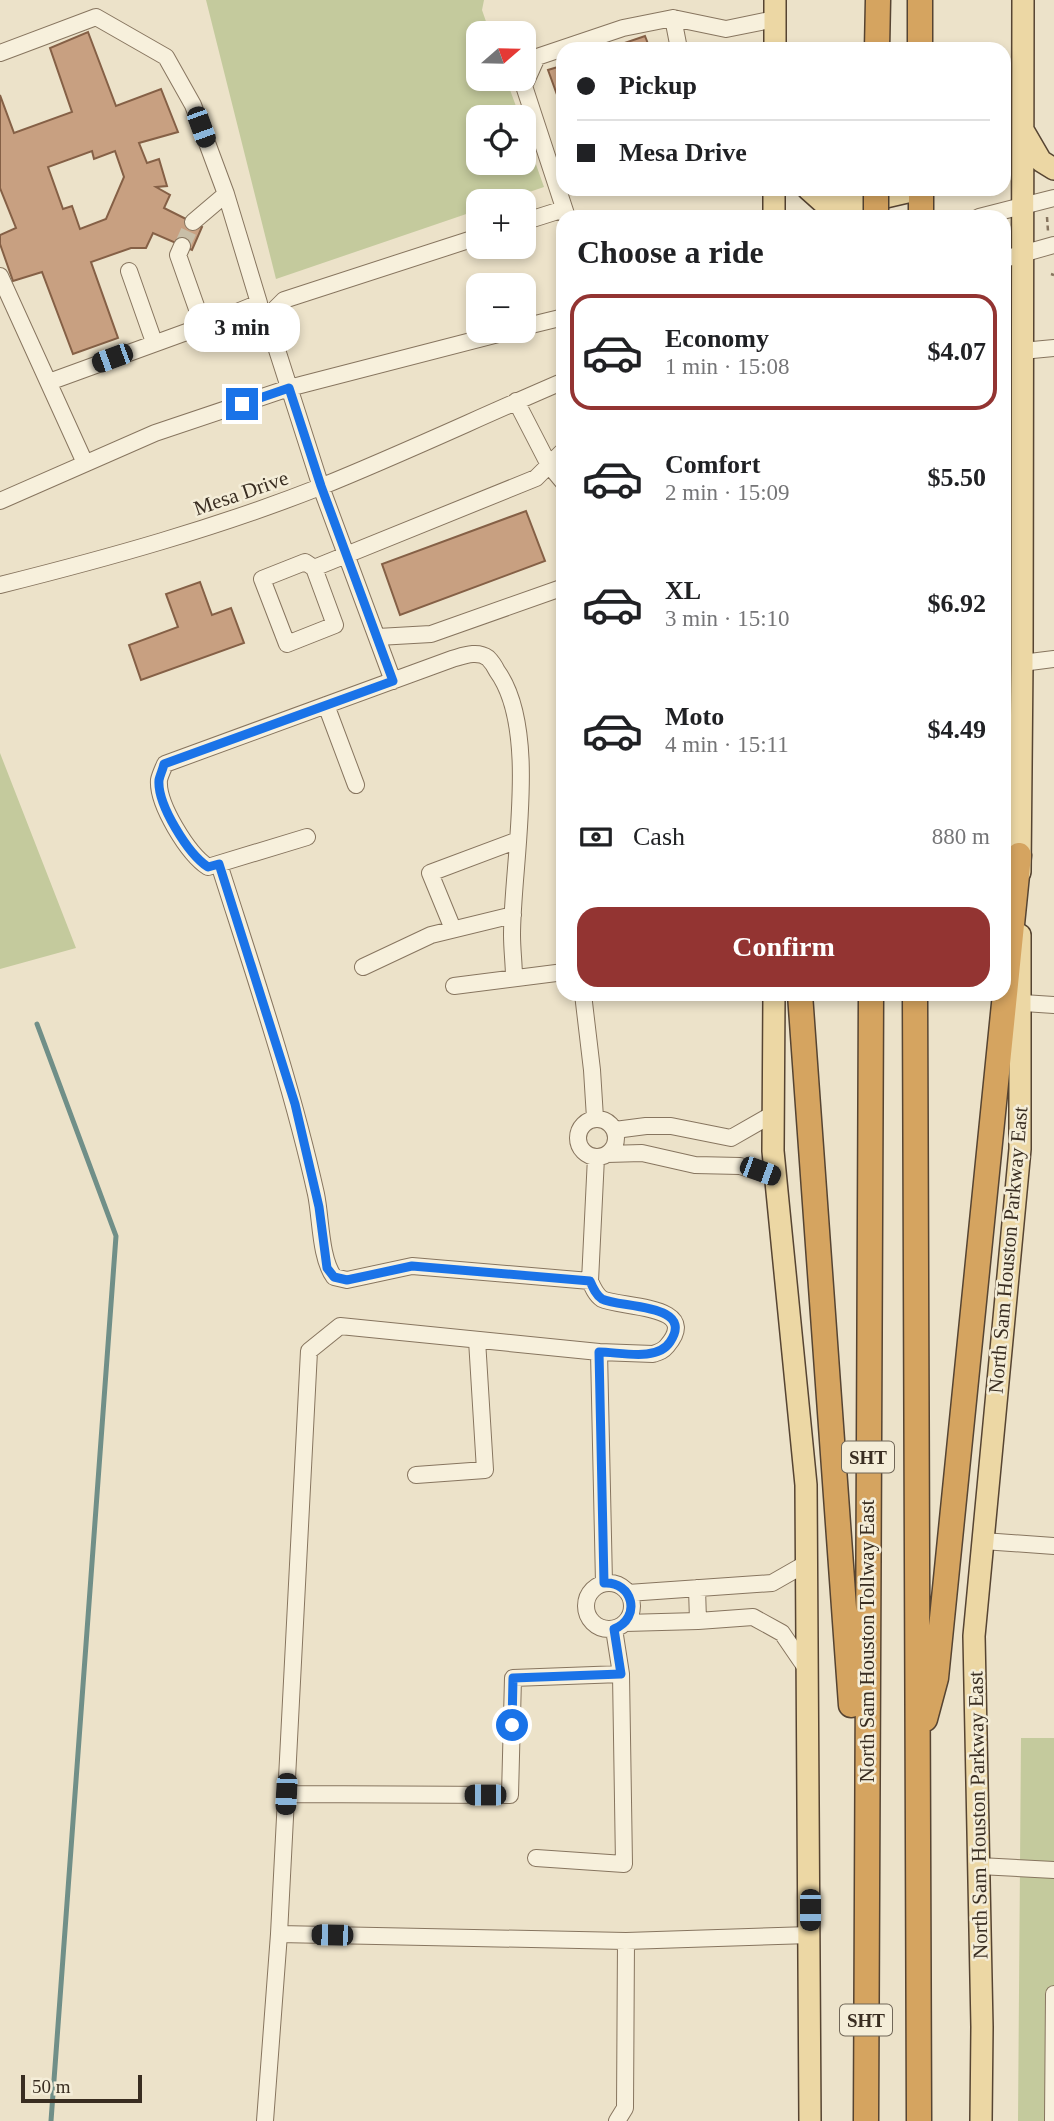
<!DOCTYPE html>
<meta charset="utf-8">
<style>
body{margin:0;font-family:Georgia,serif;background:#f2f2f2;color:#202124;height:100vh;display:flex;flex-direction:column;font-size:26px;white-space:nowrap}
*{box-sizing:border-box;margin:0}
p{font-size:23px;color:#757577}
.icon{flex:none;width:38px;height:38px;fill:none;stroke:currentColor;stroke-width:2;stroke-linecap:round;stroke-linejoin:round}
.map{position:relative;flex:1;overflow:hidden}
.side{position:absolute;left:556px;top:210px;width:455px;height:791px;display:flex;flex-direction:column;background:#fff;border-radius:21px;box-shadow:0 4px 10px #0003}
.side>*{flex:none}
.hud{position:absolute;left:556px;top:42px;width:455px;height:154px;border-radius:21px;box-shadow:0 4px 10px #0003;display:grid;align-content:center;height:154px;padding:0 21px;background:#fff}
.needle{width:46px;rotate:70deg}
.tools{position:absolute;left:466px;top:21px;display:grid;gap:14px}
.tools a{display:grid;place-items:center;width:70px;height:70px;border-radius:14px;background:#fff;box-shadow:0 4px 10px #0003;font-size:35px}
.scale{position:absolute;left:21px;bottom:18px;width:121px;box-sizing:border-box;padding-left:7px;border:4px solid #392d21;border-top:0;font-size:19px;line-height:24px;white-space:nowrap;color:#392d21;-webkit-text-stroke:5px #f4edd8;paint-order:stroke}
.end{position:absolute;width:32px;height:32px;margin:-16px;border:9px solid #1a73e8;background:#fff;box-shadow:0 0 0 4px #fff}
.from{border-radius:50%}
.bubble{position:absolute;height:49px;border-radius:21px;background:#fff;box-shadow:0 4px 10px #0003;font-size:23px;font-weight:800;line-height:49px;text-align:center}
.car{position:absolute;width:21px;height:42px;margin:-21px -10px;border-radius:9px;box-shadow:0 0 5px 2px #0007;background:linear-gradient(#222 24%,#8ab4d8 0 40%,#222 0 76%,#8ab4d8 0 86%,#222 0)}
.hud b{display:flex;align-items:center;gap:24px;height:66px;font-size:26px}
.hud b+b{border-top:2px solid #e0e0e0}
.hud i{width:18px;height:18px;background:#202124}
ul{padding:0;list-style:none}
li{display:flex;align-items:center;gap:21px;height:116px;margin:0 14px 10px;padding:0 7px;border:4px solid transparent;border-radius:21px}
li div{flex:1}
li b{display:block;font-size:26px}
li em{font-style:normal;font-weight:800}
li.active{border-color:#933432}
li>.icon{width:63px;height:63px;stroke-width:1.5}
h2{padding:0 21px;font-size:32px;line-height:84px}
.pay{display:flex;align-items:center;gap:18px;height:77px;padding:0 21px;font-size:26px}
.pay p{margin-inline-start:auto}
.primary-button{display:flex;gap:14px;margin-top:auto;padding:14px 21px}
.primary-button a{flex:1;height:80px;border-radius:21px;background:#933432;color:#fff;font-size:28px;font-weight:800;line-height:80px;text-align:center}
.map>svg:first-child{display:block}
.green{fill:#c4ca9d}
.lines{fill:none;stroke-linecap:round;stroke-linejoin:round}
.stream{stroke:#708f88;stroke-width:5}
.building{fill:#c8a081;stroke:#856046;stroke-width:2;fill-rule:evenodd}
.minor-tunnel{stroke:#c8bea7;stroke-width:16;stroke-dasharray:16 8;stroke-linecap:butt}
.minor-casing{stroke:#87755f;stroke-width:18}
.major-casing{stroke:#564432;stroke-width:24}
.highway-casing{stroke:#564432;stroke-width:27}
.path{stroke:#87755f;stroke-width:2.5;stroke-dasharray:5 3.5;stroke-linecap:butt}
.minor{stroke:#f7f0dc;stroke-width:16}
.major{stroke:#ecd7a4;stroke-width:21}
.highway{stroke:#d5a460;stroke-width:24}
.highway-bridge-casing{stroke:#564432;stroke-width:27;stroke-linecap:butt}
.highway-bridge{stroke:#d5a460;stroke-width:24}
.route{stroke:#1a73e8;stroke-width:9}
.labels{text-anchor:middle;dominant-baseline:central;stroke-width:5;stroke-linejoin:round;paint-order:stroke}
.shield{fill:#f4edd8;stroke:#716758;stroke-width:2}
.shield-label{font-size:19px;font-weight:bold;fill:#392d21}
.street-label{font-size:21px;fill:#392d21;stroke:#f4edd8}
</style>
<div class="map">
<svg width="1054" height="2121" viewBox="0 0 1054 2121">
<rect width="100%" height="100%" fill="#ece2c9"/>
<path class="green" d="M206,0H484L482,10L490,33H478V79H506L520,117H478V163H523V128L544,187L503,201H478V210L276,279Z
M0,753L76,948L0,969Z
M1021,1738H1054V2121H1018Z"/>
<g class="lines">
<path class="stream" d="M37,1024L116,1236L51,2121"/>
</g>
<path class="building" d="M88,32L116,106L161,89L178,132L139,143L147,163L159,159L167,186L156,187L170,195L164,208L202,227L192,250L153,233L146,248H131L91,262L118,338L73,354L42,272L13,281L0,244V235L16,228L0,188V95L14,133L72,112L50,48ZM92,151L94,159L115,151L124,177L106,219L80,229L72,206L63,209L48,167Z
M645,36L650,49H607Z
M564,65V114L548,70Z
M526,511L545,561L400,615L382,564Z
M200,582L212,615L231,608L244,643L141,680L129,645L178,627L166,594Z"/>
<g class="lines">
<path class="minor-tunnel" d="M182,246L193,222"/>
<g class="minor-casing">
<path id="minor" d="M673,18L679,49
M0,53L96,17L166,57L193,105L226,194L259,303L203,326L49,382
M567,217L524,86L537,57L623,28L673,18L726,29L775,19
M979,217L1054,198
M193,222L226,194
M523,222L564,209
M182,246L178,255L203,326
M1004,259L1054,245
M129,271L154,342
M0,276L85,463
M523,327L564,317
M1022,351L1054,348
M516,401L549,465L564,483
M0,501L155,433L289,388L510,331
M305,562L314,568L335,625L287,644L262,579Z
M314,568L536,478L564,450
M0,585C108,558 216,528 320,487C402,454 482,416 564,381
M378,637L431,634L564,587
M1022,663L1054,659
M393,681L321,487L270,328L273,311L284,300L478,237
M326,705L356,785
M307,837L208,867C188,854 157,804 159,780C160,775 163,769 165,764L452,659C463,656 477,650 488,658C491,661 495,667 497,671C540,730 512,863 512,935C512,950 514,964 514,978
M219,864C254,974 291,1082 316,1194C321,1218 320,1258 334,1277L347,1280L412,1266L590,1281
M453,929L430,873L518,840
M363,967L431,935L513,915
M454,986L564,972
M583,994L592,1070L595,1118
M1010,1002L1054,1005
M578 1138a19 19 0 1 1 38 0a19 19 0 1 1-38 0Z
M615,1130L646,1126H671L731,1138L773,1114
M607,1154L642,1153L695,1165L740,1166L776,1177
M596,1157L590,1281C593,1288 596,1295 602,1299C620,1308 703,1304 667,1346C663,1351 659,1352 653,1354L599,1352
M416,1475L485,1470L477,1340
M983,1541L1054,1546
M586 1606a23 23 0 1 1 46 0a23 23 0 1 1-46 0Z
M697,1588L698,1621
M628,1593L772,1583L807,1563
M625,1623L698,1621L753,1617L782,1633L808,1671
M286,1794L510,1795L513,1678L621,1674L614,1629
M536,1858L624,1864L621,1674
M979,1866L1054,1870
M279,1934L309,1351L340,1326L599,1352L604,1583
M626,1941L810,1935
M265,2121L279,1934L626,1941L625,2108L617,2121
M1053,2121L1054,1994"/>
</g>
<g class="major-casing">
<path id="major" d="M775,49V0
M1023,130L1041,161L1054,169
M808,189L827,206H847L920,189
M774,217V189
M1020,872L1022,663L1023,0
M774,994L773,1151L806,1485L810,2121
M981,2121L982,2027L974,1636L1020,1149V935"/>
</g>
<g class="highway-casing">
<path id="highway" d="M920,0V49
M877,49L878,0
M921,189V217
M800,994L851,1705
M915,994L919,2121
M925,1719L936,1678L1019,855
M866,2121L871,994"/>
</g>
<path class="path" d="M1047,217L1048,231
M1051,274L1054,275"/>
<use href="#minor" class="minor"/>
<use href="#major" class="major"/>
<use href="#highway" class="highway"/>
<g class="highway-bridge-casing">
<path id="highway-bridge" d="M876,217V189"/>
</g>
<use href="#highway-bridge" class="highway-bridge"/>
</g>
<g class="lines">
<path class="route" d="M242,404L289,388L321,486L393,681L164,764C163,769 160,775 159,780C157,804 188,854 208,867L219,864L295,1104L319,1207L327,1268L334,1277L347,1280L412,1266L590,1281C593,1288 596,1295 602,1299C619,1308 696,1303 670,1342C657,1362 620,1352 599,1352L604,1583C633,1581 642,1618 614,1629L621,1674L513,1678L512,1725"/>
</g>
<g class="labels">
<g class="shield">
<rect x="842" y="1441.5" width="52" height="31" rx="5"/>
<rect x="840" y="2004.5" width="52" height="31" rx="5"/>
</g>
<g class="shield-label">
<text x="868" y="1457">SHT</text>
<text x="866" y="2020">SHT</text>
</g>
<g class="street-label">
<text transform="translate(241 493) rotate(-19)">Mesa Drive</text>
<text transform="translate(1008 1250) rotate(-85)">North Sam Houston Parkway East</text>
<text transform="translate(867 1641) rotate(-90)">North Sam Houston Tollway East</text>
<text transform="translate(978 1815) rotate(-91)">North Sam Houston Parkway East</text>
</g>
</g>
</svg>
<div class="tools">
<a><svg class="needle" viewBox="-14 -14 28 28"><path d="M0-13l5 13h-10z" fill="#e53935"/><path d="M0 13l5-13h-10z" fill="#757577"/></svg></a>
<a><svg class="icon" aria-label="locate" viewBox="0 0 24 24"><circle cx="12" cy="12" r="6"/><path d="M12 2v4M12 18v4M2 12h4M18 12h4"/></svg></a>
<a>+</a>
<a>−</a>
</div>
<div class="scale">50 m</div>
<i class="end from" style="left:512px;top:1725px"></i>
<i class="end" style="left:242px;top:404px"></i>
<div class="bubble" style="left:184px;top:303px;width:116px">3 min</div>
<i class="car" style="left:201px;top:127px;rotate:160deg"></i>
<i class="car" style="left:112px;top:358px;rotate:250deg"></i>
<i class="car" style="left:760px;top:1171px;rotate:110deg"></i>
<i class="car" style="left:286px;top:1794px;rotate:183deg"></i>
<i class="car" style="left:485px;top:1795px;rotate:270deg"></i>
<i class="car" style="left:810px;top:1910px;rotate:180deg"></i>
<i class="car" style="left:332px;top:1935px;rotate:271deg"></i>
<div class="hud">
<b><i class="from"></i>Pickup</b>
<b><i></i>Mesa Drive</b>
</div>
<section class="side">
<h2>Choose a ride</h2>
<ul>
<li class="active"><svg class="icon" aria-label="car" viewBox="0 0 24 24"><path d="M5 17H2v-5l4-1 3-4h7l3 4 3 1v5h-3M9 17h6M6 11h13"/><circle cx="7" cy="17" r="2"/><circle cx="17" cy="17" r="2"/></svg><div><b>Economy</b><p>1 min · 15:08</p></div><em>$4.07</em></li>
<li><svg class="icon" aria-label="car" viewBox="0 0 24 24"><path d="M5 17H2v-5l4-1 3-4h7l3 4 3 1v5h-3M9 17h6M6 11h13"/><circle cx="7" cy="17" r="2"/><circle cx="17" cy="17" r="2"/></svg><div><b>Comfort</b><p>2 min · 15:09</p></div><em>$5.50</em></li>
<li><svg class="icon" aria-label="car" viewBox="0 0 24 24"><path d="M5 17H2v-5l4-1 3-4h7l3 4 3 1v5h-3M9 17h6M6 11h13"/><circle cx="7" cy="17" r="2"/><circle cx="17" cy="17" r="2"/></svg><div><b>XL</b><p>3 min · 15:10</p></div><em>$6.92</em></li>
<li><svg class="icon" aria-label="car" viewBox="0 0 24 24"><path d="M5 17H2v-5l4-1 3-4h7l3 4 3 1v5h-3M9 17h6M6 11h13"/><circle cx="7" cy="17" r="2"/><circle cx="17" cy="17" r="2"/></svg><div><b>Moto</b><p>4 min · 15:11</p></div><em>$4.49</em></li>
</ul>
<div class="pay"><svg class="icon" aria-label="cash" viewBox="0 0 24 24"><path d="M3 7h18v10H3z"/><circle cx="12" cy="12" r="2"/></svg>Cash<p>880 m</p></div>
<div class="primary-button"><a>Confirm</a></div>
</section>
</div>
